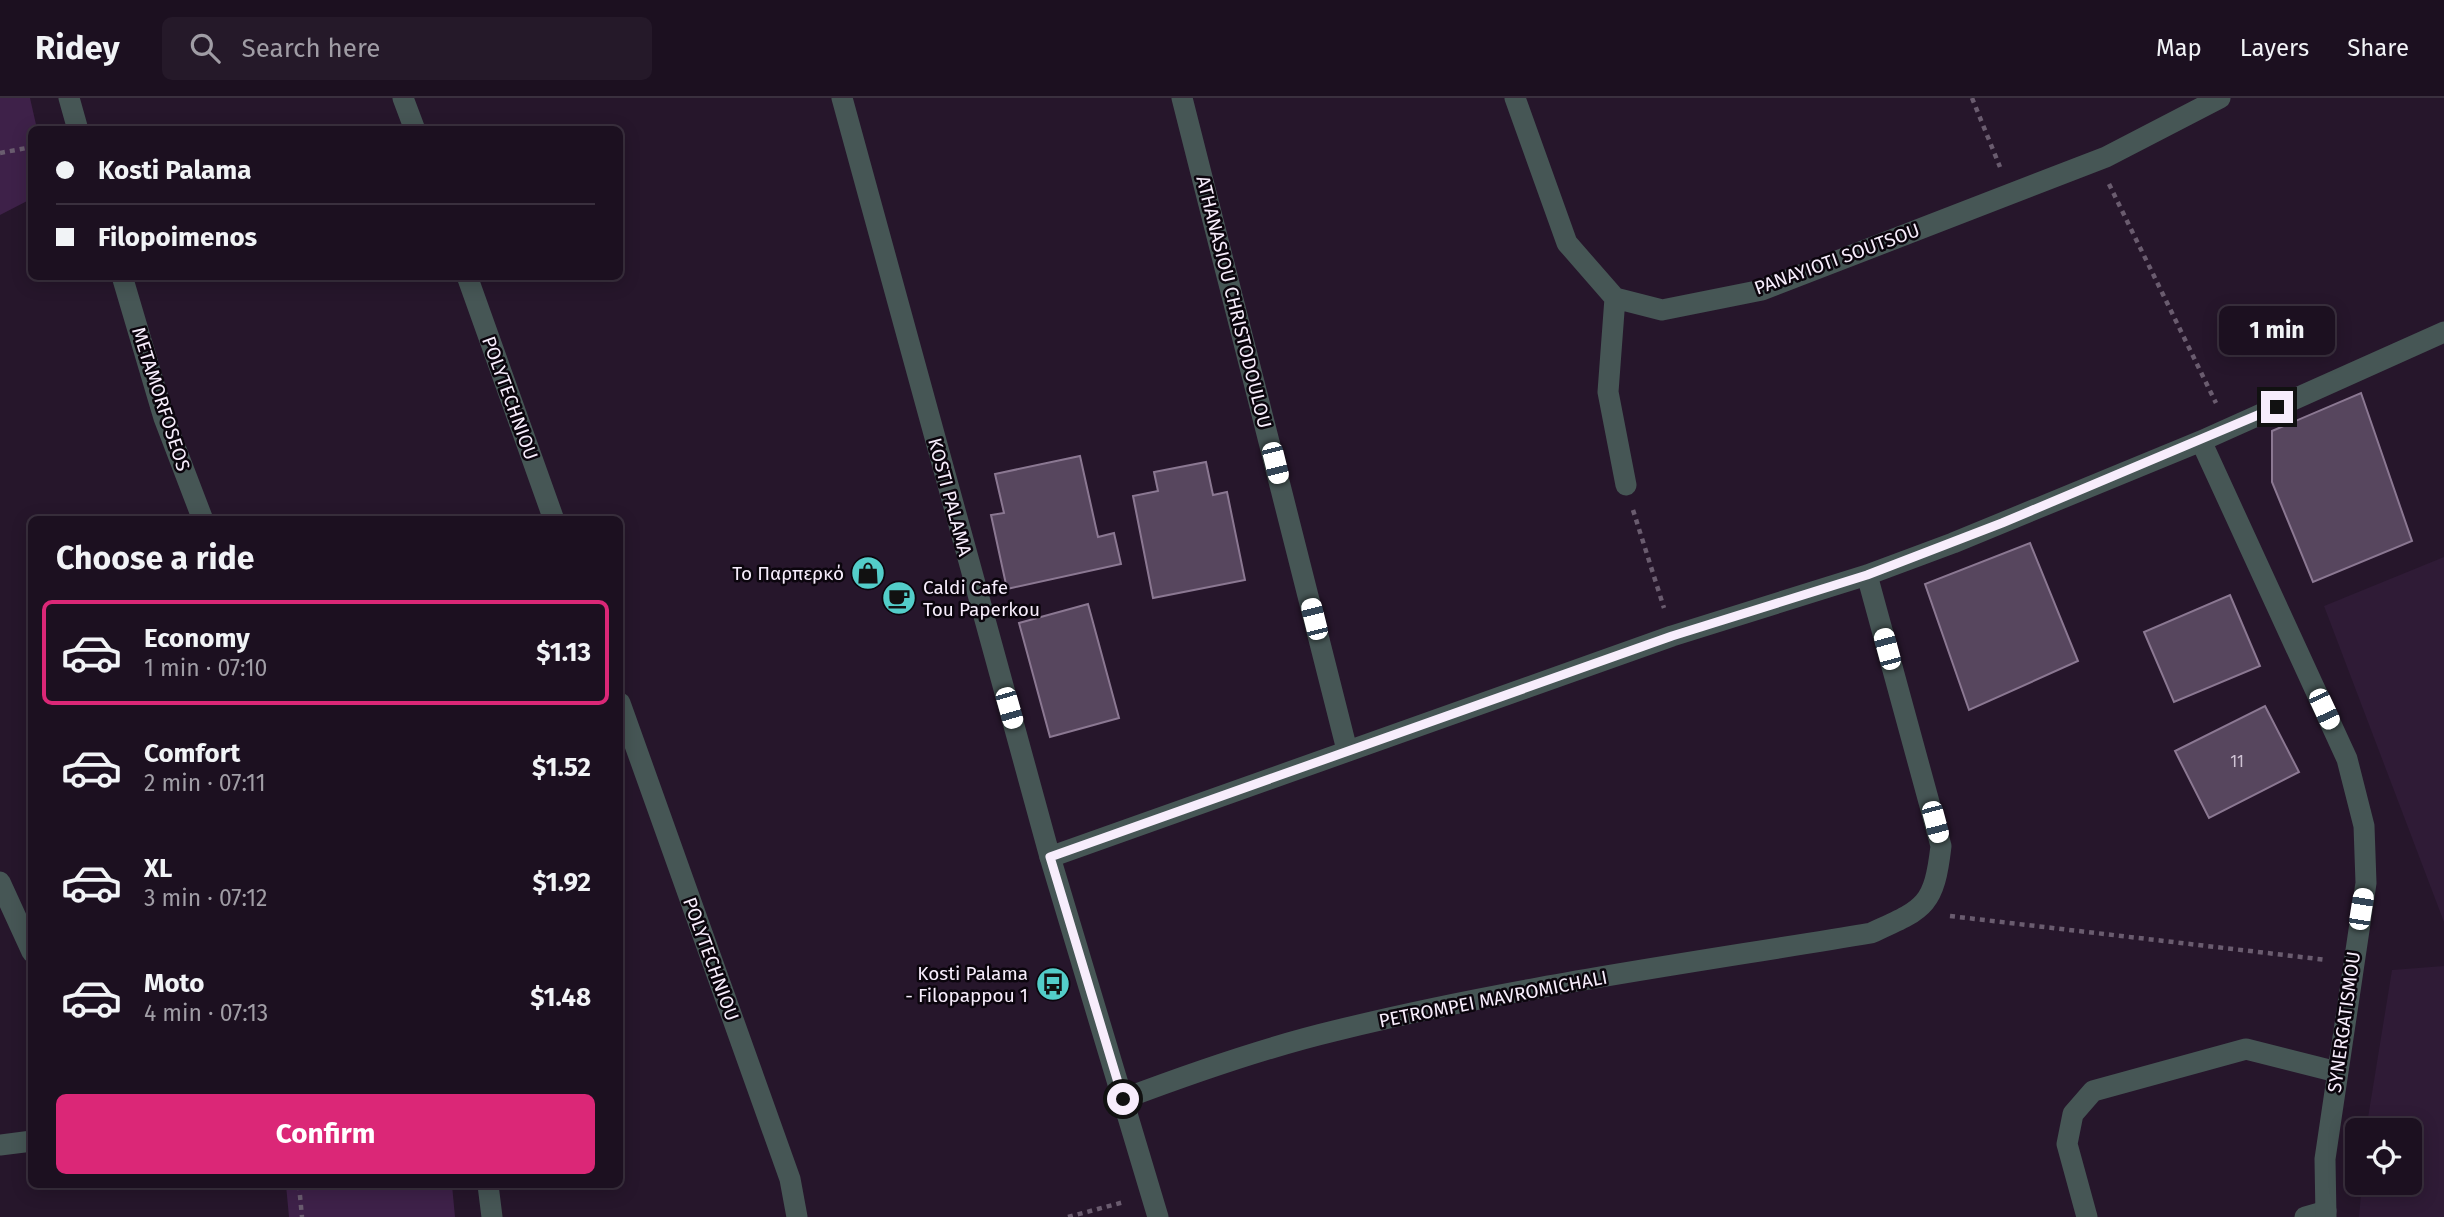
<!DOCTYPE html>
<meta charset="utf-8">
<style>
body{margin:0;font-family:"Fira Sans",sans-serif;background:#251929;color:#f1f3f6;height:100vh;display:flex;flex-direction:column;font-size:26px;white-space:nowrap}
*{box-sizing:border-box;margin:0}
p{font-size:23px;color:#a09da5}
.icon{flex:none;width:38px;height:38px;fill:none;stroke:currentColor;stroke-width:2;stroke-linecap:round;stroke-linejoin:round}
.map{position:relative;flex:1;overflow:hidden}
.side{position:absolute;left:28px;top:418px;width:595px;height:672px;display:flex;flex-direction:column;background:#1c1020;border-radius:10px;box-shadow:0 4px 18px #0003,0 0 0 2px #3a303e}
.side>*{flex:none}
.guide{position:absolute;left:28px;top:28px;width:595px;height:154px;border-radius:10px;box-shadow:0 4px 18px #0003,0 0 0 2px #3a303e;display:grid;align-content:center;height:154px;padding:0 28px;background:#1c1020}
.tools{position:absolute;left:2345px;top:1020px;display:grid;gap:14px}
.tools a{display:grid;place-items:center;width:77px;height:77px;border-radius:10px;background:#1c1020;box-shadow:0 4px 18px #0003,0 0 0 2px #3a303e;font-size:35px}
.end{position:absolute;width:32px;height:32px;margin:-16px;border:9px solid #f7edfc;background:#111;box-shadow:0 0 0 4px #111}
.from{border-radius:50%}
.bubble{position:absolute;height:49px;border-radius:10px;background:#1c1020;box-shadow:0 4px 18px #0003,0 0 0 2px #3a303e;font-size:23px;font-weight:700;line-height:49px;text-align:center}
.car{position:absolute;width:21px;height:42px;margin:-21px -10px;border-radius:9px;box-shadow:0 0 5px 2px #0007;background:linear-gradient(#fff 24%,#345 0 40%,#fff 0 76%,#345 0 86%,#fff 0)}
.guide b{display:flex;align-items:center;gap:24px;height:66px;font-size:26px}
.guide b+b{border-top:2px solid #3a303e}
.guide i{width:18px;height:18px;background:#f1f3f6}
ul{padding:0;list-style:none}
li{display:flex;align-items:center;gap:21px;height:105px;margin:0 14px 10px;padding:0 14px;border:4px solid transparent;border-radius:10px}
li div{flex:1}
li b{display:block;font-size:26px}
li em{font-style:normal;font-weight:700}
li.selected{border-color:#db2777}
li>.icon{width:63px;height:63px;stroke-width:1.5}
h2{padding:0 28px;font-size:32px;line-height:84px}
.primary-button{display:flex;gap:14px;margin-top:auto;padding:14px 28px}
.primary-button a{flex:1;height:80px;border-radius:10px;background:#db2777;color:#fff;font-size:28px;font-weight:700;line-height:80px;text-align:center}
header{display:flex;align-items:center;gap:42px;box-sizing:border-box;height:98px;padding:0 35px;background:#1c1020;border-bottom:2px solid #3a303e}
header strong{font-size:33px}
nav{display:flex;gap:38px;margin-inline-start:auto;font-size:24px}
.search{width:490px;height:63px;background:#251929;display:flex;align-items:center;gap:18px;box-sizing:border-box;padding:0 24px;border-radius:10px;color:#a09da5;font-size:26px}
.map>svg:first-child{display:block}
.built{fill:#2f1b36}
.green{fill:#3e2149}
.building{fill:#57465e;stroke:#8b7892;stroke-width:2}
.lines{fill:none;stroke-linecap:round;stroke-linejoin:round}
.path{stroke:#6a5c6f;stroke-width:4.5;stroke-dasharray:5 5;stroke-linecap:butt}
.service{stroke:#465655;stroke-width:21}
.minor{stroke:#465655;stroke-width:21}
.tertiary{stroke:#465655;stroke-width:21}
.route{stroke:#f7edfc;stroke-width:9}
.labels{text-anchor:middle;dominant-baseline:central;stroke-width:5;stroke-linejoin:round;paint-order:stroke}
.number-label{font-size:16px;fill:#cfc3d4}
.street-label{font-size:19px;fill:#f7edfc;stroke:#0b050d}
.poi-label{font-size:19px;fill:#f7edfc;stroke:#0b050d;text-anchor:end}
</style>
<header>
<strong>Ridey</strong>
<div class="search"><svg class="icon" aria-label="search" viewBox="0 0 24 24"><circle cx="10" cy="10" r="6"/><path d="M15 15l6 6"/></svg>Search here</div>
<nav><a>Map</a><a>Layers</a><a>Share</a></nav>
</header>
<div class="map">
<svg width="2444" height="1119" viewBox="0 0 2444 1119">
<rect width="100%" height="100%" fill="#26162b"/>
<path class="built" d="M2444,459V824L2324,508Z
M2444,868V1119H2359L2362,1085H2410V1032H2366L2392,872Z"/>
<path class="green" d="M0,0H30L37,31L32,32L31,101L0,117Z
M286,1087H452L455,1119H289Z"/>
<path class="building" d="M2361,295L2412,443L2313,484L2272,384V333Z
M1080,358L1098,439L1114,435L1121,466L1007,491L991,417L1004,415L995,376Z
M1206,364L1213,397L1227,394L1245,482L1153,500L1133,398L1158,393L1154,374Z
M2030,445L2078,563L1969,612L1925,486Z
M2230,497L2260,568L2174,604L2144,534Z
M1088,506L1119,620L1050,639L1019,525Z
M2265,608L2299,674L2209,720L2175,653Z"/>
<g class="lines">
<path class="path" d="M1972,0L2000,69
M0,55L32,49
M2109,86L2216,305
M1633,412L1664,510
M1950,818L2327,862
M299,1087L302,1119
M1068,1119L1124,1104"/>
<path class="service" d="M2087,1119L2067,1046L2073,1016L2093,993L2246,951L2337,974
M2305,1119L2326,1113"/>
<path class="minor" d="M69,0L78,32
M403,0L415,32
M1182,0L1347,652
M1515,0L1567,145L1615,200L1662,212L1762,192L2106,59L2220,0
M122,178L164,320L203,422
M467,178L554,422
M1615,200L1608,294L1626,387
M2201,343L2347,661L2364,728L2366,785L2325,1061L2326,1119
M620,605L790,1081L797,1119
M1050,759L1672,538L1867,477L1953,445L2201,343L2444,234
M0,784L32,854
M1123,1001C1192,975 1263,950 1334,933C1511,889 1692,865 1871,835C1924,811 1934,809 1941,748L1867,477
M0,1047L32,1043
M488,1087L492,1119"/>
<path class="tertiary" d="M842,0L1050,759L1158,1119"/>
</g>
<g class="lines">
<path class="route" d="M1123,1001L1050,759L1672,538L1867,477L2002,425L2277,309"/>
</g>
<defs>
<g id="shop-disc" transform="scale(1.75)"><circle r="9.5" fill="#53cdc9" stroke="#0b050d"/><path d="M-5-2.5h2.3a2.7 3.5 0 0 1 5.4 0H5L5.5 6h-11ZM-1.5-2.5h3a1.5 2.3 0 0 0-3 0Z" fill="#111"/></g>
<g id="cafe-disc" transform="scale(1.75)"><circle r="9.5" fill="#53cdc9" stroke="#0b050d"/><path d="M-5.5-4.5H6V0H3Q3 3.5 0 3.5H-2.5Q-5.5 3.5-5.5 0ZM3-3.2v2h1.7v-2ZM-6 4.5H4V6H-6Z" fill="#111"/></g>
<g id="bus-disc" transform="scale(1.75)"><circle r="9.5" fill="#53cdc9" stroke="#0b050d"/><path d="M-5-6H5V4H4V6H2V4H-2V6H-4V4H-5ZM-3.5-4V0h7V-4ZM-3.5 1.2v1.5H-2V1.2ZM2 1.2v1.5H3.5V1.2Z" fill="#111"/></g>
</defs>
<g fill-rule="evenodd">
<use href="#shop-disc" x="868" y="475"/>
<use href="#cafe-disc" x="899" y="500"/>
<use href="#bus-disc" x="1053" y="886"/>
</g>
<g class="labels">
<g class="number-label">
<text x="2237" y="663">11</text>
</g>
<g class="street-label">
<text transform="translate(1837 161) rotate(-20)">PANAYIOTI SOUTSOU</text>
<text transform="translate(1234 204) rotate(76)">ATHANASIOU CHRISTODOULOU</text>
<text transform="translate(510 300) rotate(70)">POLYTECHNIOU</text>
<text transform="translate(161 301) rotate(72)">METAMORFOSEOS</text>
<text transform="translate(950 399) rotate(75)">KOSTI PALAMA</text>
<text transform="translate(711 861) rotate(70)">POLYTECHNIOU</text>
<text transform="translate(1493 901) rotate(-11)">PETROMPEI MAVROMICHALI</text>
<text transform="translate(2344 924) rotate(-82)">SYNERGATISMOU</text>
</g>
<g class="poi-label">
<text x="844" y="475">Το Παρπερκό</text>
<text x="923" y="489" text-anchor="start">Caldi Cafe<tspan x="923" dy="22">Tou Paperkou</tspan></text>
<text x="1028" y="875">Kosti Palama<tspan x="1028" dy="22">- Filopappou 1</tspan></text>
</g>
</g>
</svg>
<div class="tools">
<a><svg class="icon" aria-label="locate" viewBox="0 0 24 24"><circle cx="12" cy="12" r="6"/><path d="M12 2v4M12 18v4M2 12h4M18 12h4"/></svg></a>
</div>
<i class="end from" style="left:1123px;top:1001px"></i>
<i class="end" style="left:2277px;top:309px"></i>
<div class="bubble" style="left:2219px;top:208px;width:116px">1 min</div>
<i class="car" style="left:1275px;top:365px;rotate:166deg"></i>
<i class="car" style="left:1314px;top:521px;rotate:346deg"></i>
<i class="car" style="left:1887px;top:551px;rotate:345deg"></i>
<i class="car" style="left:1009px;top:610px;rotate:164deg"></i>
<i class="car" style="left:2324px;top:611px;rotate:155deg"></i>
<i class="car" style="left:1935px;top:724px;rotate:165deg"></i>
<i class="car" style="left:2361px;top:811px;rotate:9deg"></i>
<div class="guide">
<b><i class="from"></i>Kosti Palama</b>
<b><i></i>Filopoimenos</b>
</div>
<section class="side">
<h2>Choose a ride</h2>
<ul>
<li class="selected"><svg class="icon" aria-label="car" viewBox="0 0 24 24"><path d="M5 17H2v-5l4-1 3-4h7l3 4 3 1v5h-3M9 17h6M6 11h13"/><circle cx="7" cy="17" r="2"/><circle cx="17" cy="17" r="2"/></svg><div><b>Economy</b><p>1 min · 07:10</p></div><em>$1.13</em></li>
<li><svg class="icon" aria-label="car" viewBox="0 0 24 24"><path d="M5 17H2v-5l4-1 3-4h7l3 4 3 1v5h-3M9 17h6M6 11h13"/><circle cx="7" cy="17" r="2"/><circle cx="17" cy="17" r="2"/></svg><div><b>Comfort</b><p>2 min · 07:11</p></div><em>$1.52</em></li>
<li><svg class="icon" aria-label="car" viewBox="0 0 24 24"><path d="M5 17H2v-5l4-1 3-4h7l3 4 3 1v5h-3M9 17h6M6 11h13"/><circle cx="7" cy="17" r="2"/><circle cx="17" cy="17" r="2"/></svg><div><b>XL</b><p>3 min · 07:12</p></div><em>$1.92</em></li>
<li><svg class="icon" aria-label="car" viewBox="0 0 24 24"><path d="M5 17H2v-5l4-1 3-4h7l3 4 3 1v5h-3M9 17h6M6 11h13"/><circle cx="7" cy="17" r="2"/><circle cx="17" cy="17" r="2"/></svg><div><b>Moto</b><p>4 min · 07:13</p></div><em>$1.48</em></li>
</ul>
<div class="primary-button"><a>Confirm</a></div>
</section>
</div>
